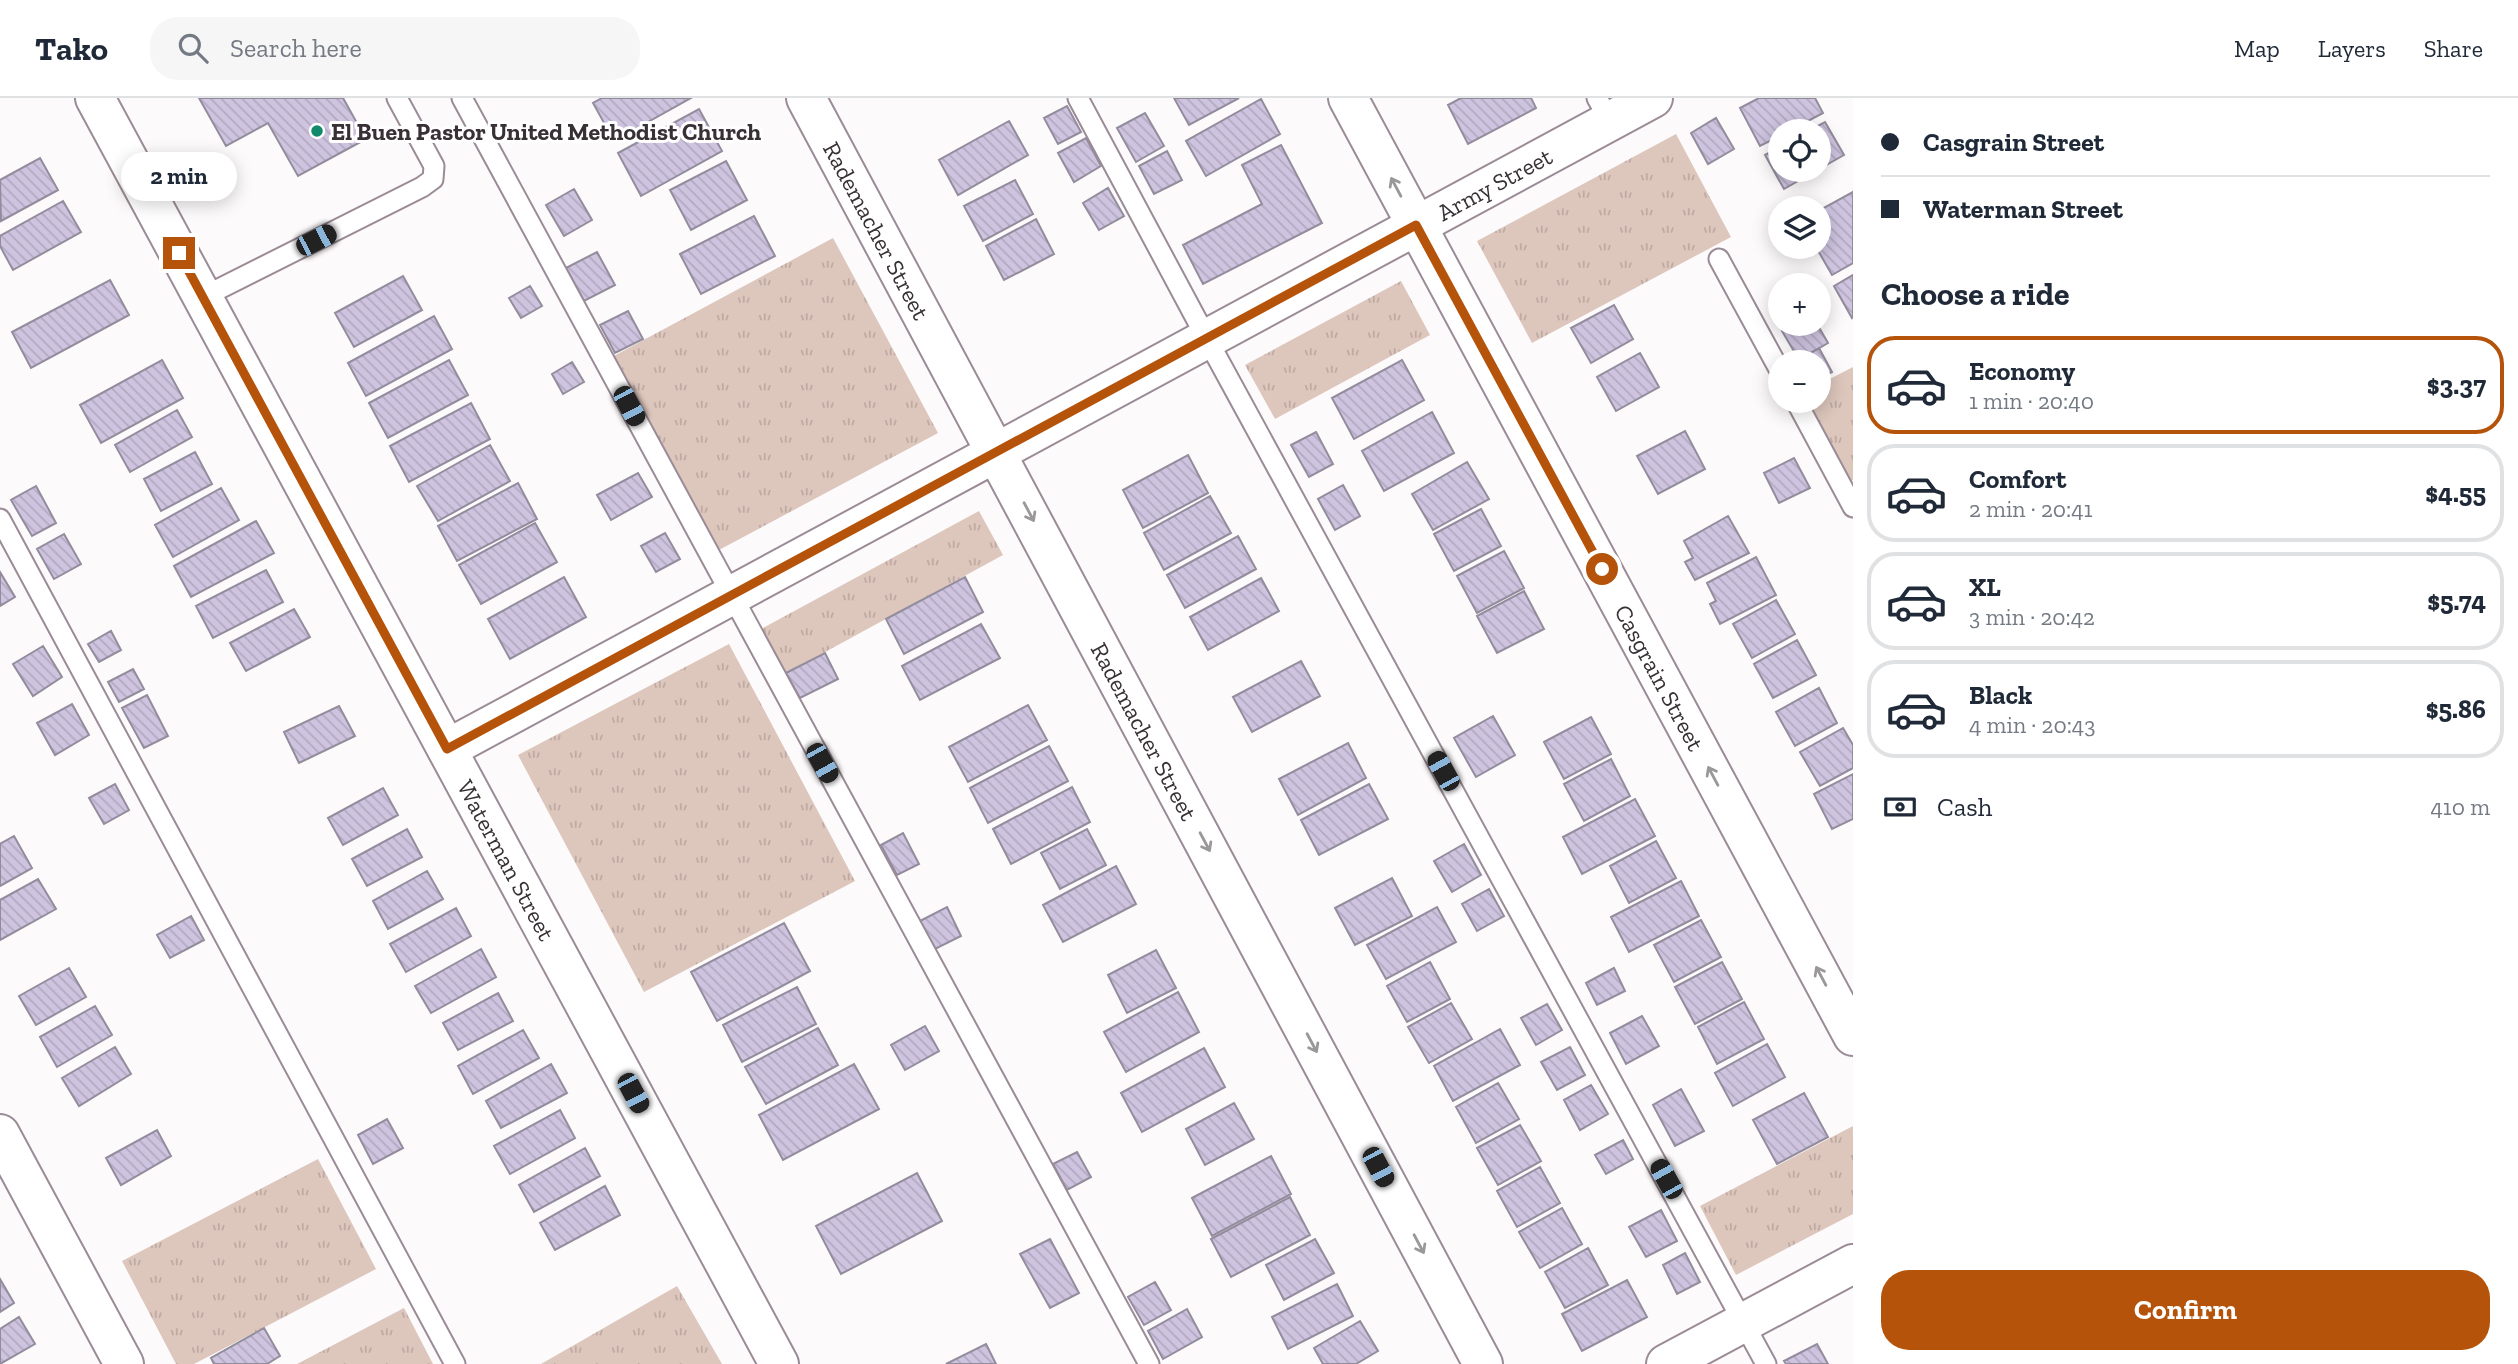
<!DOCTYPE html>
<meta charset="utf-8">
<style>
body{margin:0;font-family:"Zilla Slab",serif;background:#f6f6f7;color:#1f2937;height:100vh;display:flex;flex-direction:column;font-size:26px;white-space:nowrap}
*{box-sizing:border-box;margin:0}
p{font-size:23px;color:#747a83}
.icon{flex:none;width:38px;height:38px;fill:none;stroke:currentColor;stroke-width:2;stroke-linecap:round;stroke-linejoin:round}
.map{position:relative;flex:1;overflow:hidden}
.details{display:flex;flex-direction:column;background:#fff;width:665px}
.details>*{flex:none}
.banner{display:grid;align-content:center;height:154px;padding:0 28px;background:#fff}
.fabs{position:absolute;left:1768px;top:21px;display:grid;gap:14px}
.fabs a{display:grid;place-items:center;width:63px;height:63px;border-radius:50%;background:#fff;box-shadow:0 4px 18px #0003;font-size:35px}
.end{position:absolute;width:32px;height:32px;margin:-16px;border:9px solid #b45309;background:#fff;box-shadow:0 0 0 4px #fff}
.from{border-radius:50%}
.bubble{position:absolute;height:49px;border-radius:24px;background:#fff;box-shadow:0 4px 18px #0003;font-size:23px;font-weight:700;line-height:49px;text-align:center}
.car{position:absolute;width:21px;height:42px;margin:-21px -10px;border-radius:9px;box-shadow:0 0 5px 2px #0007;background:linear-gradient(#222 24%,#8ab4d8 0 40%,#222 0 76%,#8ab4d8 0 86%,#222 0)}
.banner b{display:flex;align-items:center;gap:24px;height:66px;font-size:26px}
.banner b+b{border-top:2px solid #e0e1e3}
.banner i{width:18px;height:18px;background:#1f2937}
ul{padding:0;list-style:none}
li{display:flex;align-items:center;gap:21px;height:98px;margin:0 14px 10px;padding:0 14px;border:4px solid #e0e1e3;border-radius:28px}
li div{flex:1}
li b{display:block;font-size:26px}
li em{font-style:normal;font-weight:700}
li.active{border-color:#b45309}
li>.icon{width:63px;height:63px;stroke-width:1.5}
h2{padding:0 28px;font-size:32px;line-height:84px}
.pay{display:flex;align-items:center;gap:18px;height:77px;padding:0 28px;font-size:26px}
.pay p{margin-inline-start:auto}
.action{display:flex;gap:14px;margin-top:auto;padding:14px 28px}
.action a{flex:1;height:80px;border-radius:28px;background:#b45309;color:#fff;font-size:28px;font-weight:700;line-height:80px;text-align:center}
header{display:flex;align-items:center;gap:42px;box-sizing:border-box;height:98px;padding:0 35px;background:#fff;border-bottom:2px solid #e0e1e3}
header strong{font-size:33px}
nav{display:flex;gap:38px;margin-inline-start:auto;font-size:24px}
.search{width:490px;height:63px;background:#f6f6f7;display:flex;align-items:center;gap:18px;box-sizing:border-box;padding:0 24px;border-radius:28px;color:#747a83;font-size:26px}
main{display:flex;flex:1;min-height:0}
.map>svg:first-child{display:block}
.grass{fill:url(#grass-tufts)}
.building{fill:url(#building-back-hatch);stroke:#928c9c;stroke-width:2}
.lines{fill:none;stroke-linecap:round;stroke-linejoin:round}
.service-casing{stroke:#9b8b96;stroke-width:23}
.minor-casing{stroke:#9b8b96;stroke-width:42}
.service{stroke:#fff;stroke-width:19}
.minor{stroke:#fff;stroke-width:38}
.oneway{stroke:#9b989a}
.route{stroke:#b45309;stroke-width:9}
.poi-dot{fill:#11896b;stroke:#fff;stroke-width:2.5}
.labels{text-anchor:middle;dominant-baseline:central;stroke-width:6;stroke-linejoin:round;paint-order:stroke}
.poi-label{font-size:24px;font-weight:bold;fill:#373035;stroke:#fff;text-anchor:start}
.street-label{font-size:24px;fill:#373035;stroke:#fff}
</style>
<header>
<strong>Tako</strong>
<div class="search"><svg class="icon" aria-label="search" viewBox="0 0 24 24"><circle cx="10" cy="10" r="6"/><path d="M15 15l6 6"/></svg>Search here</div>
<nav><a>Map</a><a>Layers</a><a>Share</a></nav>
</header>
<main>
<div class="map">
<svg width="1853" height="1266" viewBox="0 0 1853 1266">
<defs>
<pattern id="grass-tufts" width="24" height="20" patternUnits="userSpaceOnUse" patternTransform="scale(1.75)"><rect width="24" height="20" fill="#ddc6bc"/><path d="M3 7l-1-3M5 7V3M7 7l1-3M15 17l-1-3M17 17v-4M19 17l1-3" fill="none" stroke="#beaaa2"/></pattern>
<pattern id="building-back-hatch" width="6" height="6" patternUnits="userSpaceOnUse" patternTransform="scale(1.75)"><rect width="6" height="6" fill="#cfc4e0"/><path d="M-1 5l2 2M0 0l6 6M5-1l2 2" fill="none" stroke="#b2a9c1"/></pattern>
</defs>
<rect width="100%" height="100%" fill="#fdfafc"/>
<path class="grass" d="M1676,36L1731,139L1532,245L1477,143Z
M833,140L938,335L717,453L612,259Z
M1401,183L1430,237L1275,321L1245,267Z
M1853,269V382L1851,383L1809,303H1818V287Z
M979,413L1003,457L783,577L759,532Z
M729,546L855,783L644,894L518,657Z
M1853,1028V1116L1736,1177L1700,1108Z
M318,1061L376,1171L194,1266H176L122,1163Z
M677,1188L722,1266H541Z
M404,1210L433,1266H297Z"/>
<path class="building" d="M199,0H343L366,41L298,78L268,25L226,48Z
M602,0H691L614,43L593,5Z
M1174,0H1239L1189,27Z
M1461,0H1531L1536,10L1468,46L1448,7Z
M1759,0H1815L1823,15L1789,33H1780V38L1760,48L1740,10Z
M1261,1L1280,36L1206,78L1186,43Z
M1067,8L1081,34L1058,46L1044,20Z
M699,11L722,53L641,98L618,55Z
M1145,15L1164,48L1136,64L1117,30Z
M1716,20L1734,51L1708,66L1691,35Z
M1009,23L1028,57L958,97L939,62Z
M1825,24L1844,57L1784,91L1765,57L1780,49V72H1818V33H1808Z
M1086,40L1101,68L1074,84L1058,55Z
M1281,47L1322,125L1203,186L1183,147L1262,106L1242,67Z
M1167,53L1182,82L1154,96L1139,68Z
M40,60L58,92L1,123L0,82Z
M726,63L747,102L691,132L670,92Z
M1015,82L1033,116L983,143L964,108Z
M1108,90L1124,118L1099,132L1083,105Z
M574,91L592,122L564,138L546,107Z
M1853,94V165L1832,177L1816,149H1818V113Z
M63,103L81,134L13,172L0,148V138Z
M754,118L775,158L701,196L680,156Z
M1036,121L1054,156L1004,182L986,148Z
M597,154L615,187L584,203L566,170Z
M1853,177V219L1852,220L1834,188Z
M403,178L422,212L354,249L335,215Z
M110,182L129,217L31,270L12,234Z
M530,188L542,208L521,220L509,200Z
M1614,207L1633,241L1591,265L1571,230Z
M628,213L643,241L615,255L600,227Z
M434,218L452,251L366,298L348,265Z
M1795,226H1817L1828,245L1799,262L1782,233Z
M1819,250L1832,274L1818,281V264H1794Z
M1640,255L1659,289L1616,313L1597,279Z
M162,262L183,300L101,345L80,307Z
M449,262L468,297L388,340L369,305Z
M1402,262L1424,302L1354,341L1332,300Z
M572,264L584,284L563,296L552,276Z
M471,305L490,341L409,384L390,348Z
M177,312L192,339L130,374L115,347Z
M1432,314L1454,355L1384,393L1362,353Z
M1685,333L1705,371L1658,396L1637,358Z
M1316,334L1333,366L1309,379L1291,347Z
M490,347L510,383L438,423L417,388Z
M195,354L212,386L161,413L144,381Z
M1188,357L1208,395L1143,430L1123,392Z
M1794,360L1810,390L1779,405L1764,375Z
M1467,364L1489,401L1433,432L1412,396Z
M638,375L652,399L611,422L597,397Z
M518,385L537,421L457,463L438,428Z
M1343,387L1360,418L1335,432L1318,401Z
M36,388L56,425L32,438L11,402Z
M221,390L239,422L173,459L155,427Z
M1210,398L1231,435L1164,472L1144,435Z
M1481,411L1501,448L1454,473L1434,436Z
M1728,418L1749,455L1695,482L1685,464L1693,460L1684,443Z
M256,423L274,455L191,499L174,468Z
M535,425L557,464L481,506L459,467Z
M665,435L680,461L656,474L641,448Z
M64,436L81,466L54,481L37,451Z
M1238,438L1256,471L1185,510L1167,477Z
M1504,453L1524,490L1477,515L1457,478Z
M1756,459L1776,497L1720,526L1710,506L1716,503L1707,485Z
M266,472L283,504L213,540L196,508Z
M0,474L15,499L0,508Z
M564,479L586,519L510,561L488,521Z
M965,479L983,514L904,556L886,521Z
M1261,480L1279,513L1208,552L1190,519Z
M1524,493L1544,531L1497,555L1477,518Z
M1776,502L1795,536L1752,560L1733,526Z
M294,511L310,539L246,573L230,545Z
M981,526L1000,560L920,602L902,568Z
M111,533L121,552L99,564L88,546Z
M1797,542L1816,577L1773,600L1754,566Z
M43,548L62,579L33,598L13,566Z
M825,555L838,581L800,600L786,575Z
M1301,563L1320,598L1252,634L1233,599Z
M133,571L144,591L119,604L108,584Z
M1819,590L1837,625L1795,648L1776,614Z
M147,597L168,638L144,650L122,610Z
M72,606L89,637L55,657L37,625Z
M1028,607L1047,642L968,684L949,649Z
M339,608L355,638L299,665L284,634Z
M1493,618L1515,657L1476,679L1454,640Z
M1591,619L1611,656L1564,681L1544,644Z
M1843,630L1853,647V670L1820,688L1800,654Z
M1348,645L1366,680L1298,717L1279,681Z
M1049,648L1068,683L988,725L970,690Z
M1611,661L1630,698L1584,723L1564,686Z
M1853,676V721L1832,731L1814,696Z
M115,686L129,712L104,726L89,700Z
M1369,686L1388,721L1319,757L1301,722Z
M1072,689L1090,724L1011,766L993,731Z
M383,690L398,717L343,747L328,720Z
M1635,701L1655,738L1582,776L1563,739Z
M407,731L422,759L367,788L352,761Z
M1087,731L1106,767L1060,791L1041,755Z
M903,735L919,766L897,777L881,747Z
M14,738L32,770L0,788V746Z
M1656,743L1676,780L1629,805L1610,768Z
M1464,746L1481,777L1452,794L1434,763Z
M1116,768L1136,806L1063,844L1043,807Z
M427,773L443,801L388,831L373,803Z
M1392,780L1412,818L1355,847L1335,810Z
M38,781L56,811L0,842V802Z
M1681,783L1699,818L1629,854L1611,819Z
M1489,791L1504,818L1477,833L1462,806Z
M947,809L961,838L935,851L920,823Z
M1437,809L1456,844L1386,881L1367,847Z
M456,810L471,838L406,874L390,846Z
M191,818L204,842L170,860L157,837Z
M1701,822L1721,859L1674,884L1654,847Z
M784,825L810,873L717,923L691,874Z
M481,851L496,879L431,915L415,888Z
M1156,852L1176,890L1127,915L1108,877Z
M1430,864L1450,901L1407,924L1387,888Z
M1722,864L1742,901L1695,926L1675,889Z
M69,870L86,899L36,927L19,898Z
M1614,870L1625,893L1597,907L1586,885Z
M797,889L816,926L742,964L723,927Z
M1178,894L1199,934L1126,974L1104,934Z
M498,895L513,923L458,952L443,925Z
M1744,904L1764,941L1717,966L1698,929Z
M1451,905L1472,941L1429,965L1408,929Z
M1547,906L1562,932L1536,947L1521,920Z
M95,908L112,937L57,969L40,939Z
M1642,918L1659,948L1626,966L1610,935Z
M925,928L939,953L905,972L891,947Z
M818,930L838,967L766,1006L745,969Z
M1500,931L1520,967L1453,1003L1434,968Z
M523,932L539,960L473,996L458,968Z
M1767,946L1785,979L1733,1008L1715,975Z
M115,949L131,976L79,1008L62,980Z
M1570,949L1585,977L1557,992L1541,964Z
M1204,950L1225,989L1142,1034L1121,995Z
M551,966L567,995L501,1030L486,1003Z
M854,966L879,1011L783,1062L759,1017Z
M1498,985L1519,1021L1476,1045L1456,1009Z
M1591,987L1608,1016L1580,1032L1564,1002Z
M1681,991L1704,1033L1675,1048L1653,1007Z
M1804,995L1828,1039L1777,1066L1753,1022Z
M1234,1005L1254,1041L1205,1067L1186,1031Z
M560,1012L575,1040L510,1076L494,1048Z
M387,1021L403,1050L373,1066L358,1037Z
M1520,1027L1541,1063L1498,1087L1477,1050Z
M157,1032L171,1058L121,1087L106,1060Z
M1623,1042L1633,1061L1606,1076L1595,1057Z
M585,1050L600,1078L534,1114L519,1087Z
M1077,1054L1091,1079L1067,1092L1053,1066Z
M1271,1058L1291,1096L1212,1138L1192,1100Z
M1540,1069L1560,1105L1517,1129L1497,1093Z
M917,1075L942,1123L841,1176L816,1128Z
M605,1088L620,1117L555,1152L540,1125Z
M1290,1099L1310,1137L1231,1179L1211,1141Z
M1562,1110L1582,1146L1540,1170L1519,1134Z
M1661,1112L1677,1143L1646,1159L1629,1129Z
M1050,1141L1079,1195L1050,1210L1020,1156Z
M1315,1141L1334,1175L1284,1202L1266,1167Z
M1588,1150L1608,1187L1565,1210L1545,1174Z
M1685,1155L1700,1184L1677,1196L1663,1167Z
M0,1181L14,1205L0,1214Z
M1627,1182L1647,1219L1582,1253L1562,1216Z
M1155,1184L1171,1212L1144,1227L1128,1199Z
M1337,1186L1353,1218L1288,1251L1272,1219Z
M1187,1211L1202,1239L1163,1261L1148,1233Z
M19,1219L35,1246L0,1266V1231Z
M1360,1223L1378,1253L1356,1266H1323L1314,1250Z
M264,1230L280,1258L267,1266H214L211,1260Z
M986,1246L996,1266H946Z
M1817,1246L1828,1266H1786L1784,1263Z"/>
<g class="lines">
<g class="service-casing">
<path id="service" d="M462,0L1149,1266
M1078,0L1207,241L1766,1266
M1597,0L1610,23
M1719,161L1780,273
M203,199L422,89L433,81L434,68L397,0
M1796,303L1853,409
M0,421L455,1266"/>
</g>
<g class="minor-casing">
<g id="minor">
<path id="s1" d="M95,0L779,1266"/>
<path id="s2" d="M806,0L1483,1266"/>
<path id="s3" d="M1348,0L1853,938"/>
<path id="s4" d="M447,651L1653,0"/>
<path d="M0,1036L124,1266"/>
<path d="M1666,1266L1853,1166"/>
</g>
</g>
<use href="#service" class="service"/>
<use href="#minor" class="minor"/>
</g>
<defs><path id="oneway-shaft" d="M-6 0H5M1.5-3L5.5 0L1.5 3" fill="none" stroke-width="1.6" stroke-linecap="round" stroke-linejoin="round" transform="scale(1.75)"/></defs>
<g class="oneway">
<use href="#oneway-shaft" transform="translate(1396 89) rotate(-118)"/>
<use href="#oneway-shaft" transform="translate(1029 414) rotate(62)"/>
<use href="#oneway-shaft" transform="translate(1713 678) rotate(-118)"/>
<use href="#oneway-shaft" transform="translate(1205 744) rotate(62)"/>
<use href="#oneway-shaft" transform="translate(1821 878) rotate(-118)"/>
<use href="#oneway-shaft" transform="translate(1312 945) rotate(62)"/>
<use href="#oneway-shaft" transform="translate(1419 1146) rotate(62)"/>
</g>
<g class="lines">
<path class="route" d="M179,155L447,651L1416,127L1602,471"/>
</g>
<circle class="poi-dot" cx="317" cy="33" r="7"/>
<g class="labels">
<g class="poi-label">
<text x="331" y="33">El Buen Pastor United Methodist Church</text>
</g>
<g class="street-label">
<text stroke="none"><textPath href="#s4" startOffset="1190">Army Street</textPath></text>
<text stroke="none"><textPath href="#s2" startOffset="150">Rademacher Street</textPath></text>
<text stroke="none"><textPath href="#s3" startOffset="658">Casgrain Street</textPath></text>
<text stroke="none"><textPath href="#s2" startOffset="718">Rademacher Street</textPath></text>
<text stroke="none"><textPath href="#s1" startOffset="866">Waterman Street</textPath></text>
</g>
</g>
</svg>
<div class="fabs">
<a><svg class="icon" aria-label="locate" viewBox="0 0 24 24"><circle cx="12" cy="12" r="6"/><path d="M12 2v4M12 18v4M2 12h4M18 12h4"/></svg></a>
<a><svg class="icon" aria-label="layers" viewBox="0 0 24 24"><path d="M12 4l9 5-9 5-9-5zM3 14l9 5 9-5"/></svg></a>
<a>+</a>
<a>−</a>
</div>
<i class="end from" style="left:1602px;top:471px"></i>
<i class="end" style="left:179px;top:155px"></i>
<div class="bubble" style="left:121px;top:54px;width:116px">2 min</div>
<i class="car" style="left:316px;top:142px;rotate:63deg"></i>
<i class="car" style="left:629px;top:308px;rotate:152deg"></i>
<i class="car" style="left:822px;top:665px;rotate:151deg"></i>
<i class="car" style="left:1443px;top:673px;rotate:331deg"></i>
<i class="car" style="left:633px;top:995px;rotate:152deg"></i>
<i class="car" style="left:1378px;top:1069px;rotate:152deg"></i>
<i class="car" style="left:1666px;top:1081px;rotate:331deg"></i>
</div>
<section class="details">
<div class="banner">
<b><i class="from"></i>Casgrain Street</b>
<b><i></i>Waterman Street</b>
</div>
<h2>Choose a ride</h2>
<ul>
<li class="active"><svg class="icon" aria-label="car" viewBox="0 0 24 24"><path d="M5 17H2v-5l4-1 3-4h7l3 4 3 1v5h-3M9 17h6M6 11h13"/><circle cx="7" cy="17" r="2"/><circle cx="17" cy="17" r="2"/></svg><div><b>Economy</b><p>1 min · 20:40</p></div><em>$3.37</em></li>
<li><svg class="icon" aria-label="car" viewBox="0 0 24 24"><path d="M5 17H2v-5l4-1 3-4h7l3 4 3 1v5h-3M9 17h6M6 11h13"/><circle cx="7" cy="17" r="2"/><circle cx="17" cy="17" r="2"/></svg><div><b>Comfort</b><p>2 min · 20:41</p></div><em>$4.55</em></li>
<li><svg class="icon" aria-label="car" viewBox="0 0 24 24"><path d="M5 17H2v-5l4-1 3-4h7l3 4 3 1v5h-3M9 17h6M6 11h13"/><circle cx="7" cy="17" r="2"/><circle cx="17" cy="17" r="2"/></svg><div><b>XL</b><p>3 min · 20:42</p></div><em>$5.74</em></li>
<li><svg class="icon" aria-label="car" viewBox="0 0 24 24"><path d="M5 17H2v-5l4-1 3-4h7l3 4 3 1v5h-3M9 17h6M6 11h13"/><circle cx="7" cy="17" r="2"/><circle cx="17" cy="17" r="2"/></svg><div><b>Black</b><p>4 min · 20:43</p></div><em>$5.86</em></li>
</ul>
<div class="pay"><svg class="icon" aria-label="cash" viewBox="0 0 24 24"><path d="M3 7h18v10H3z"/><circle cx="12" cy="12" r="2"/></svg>Cash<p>410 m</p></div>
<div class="action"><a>Confirm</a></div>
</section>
</main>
